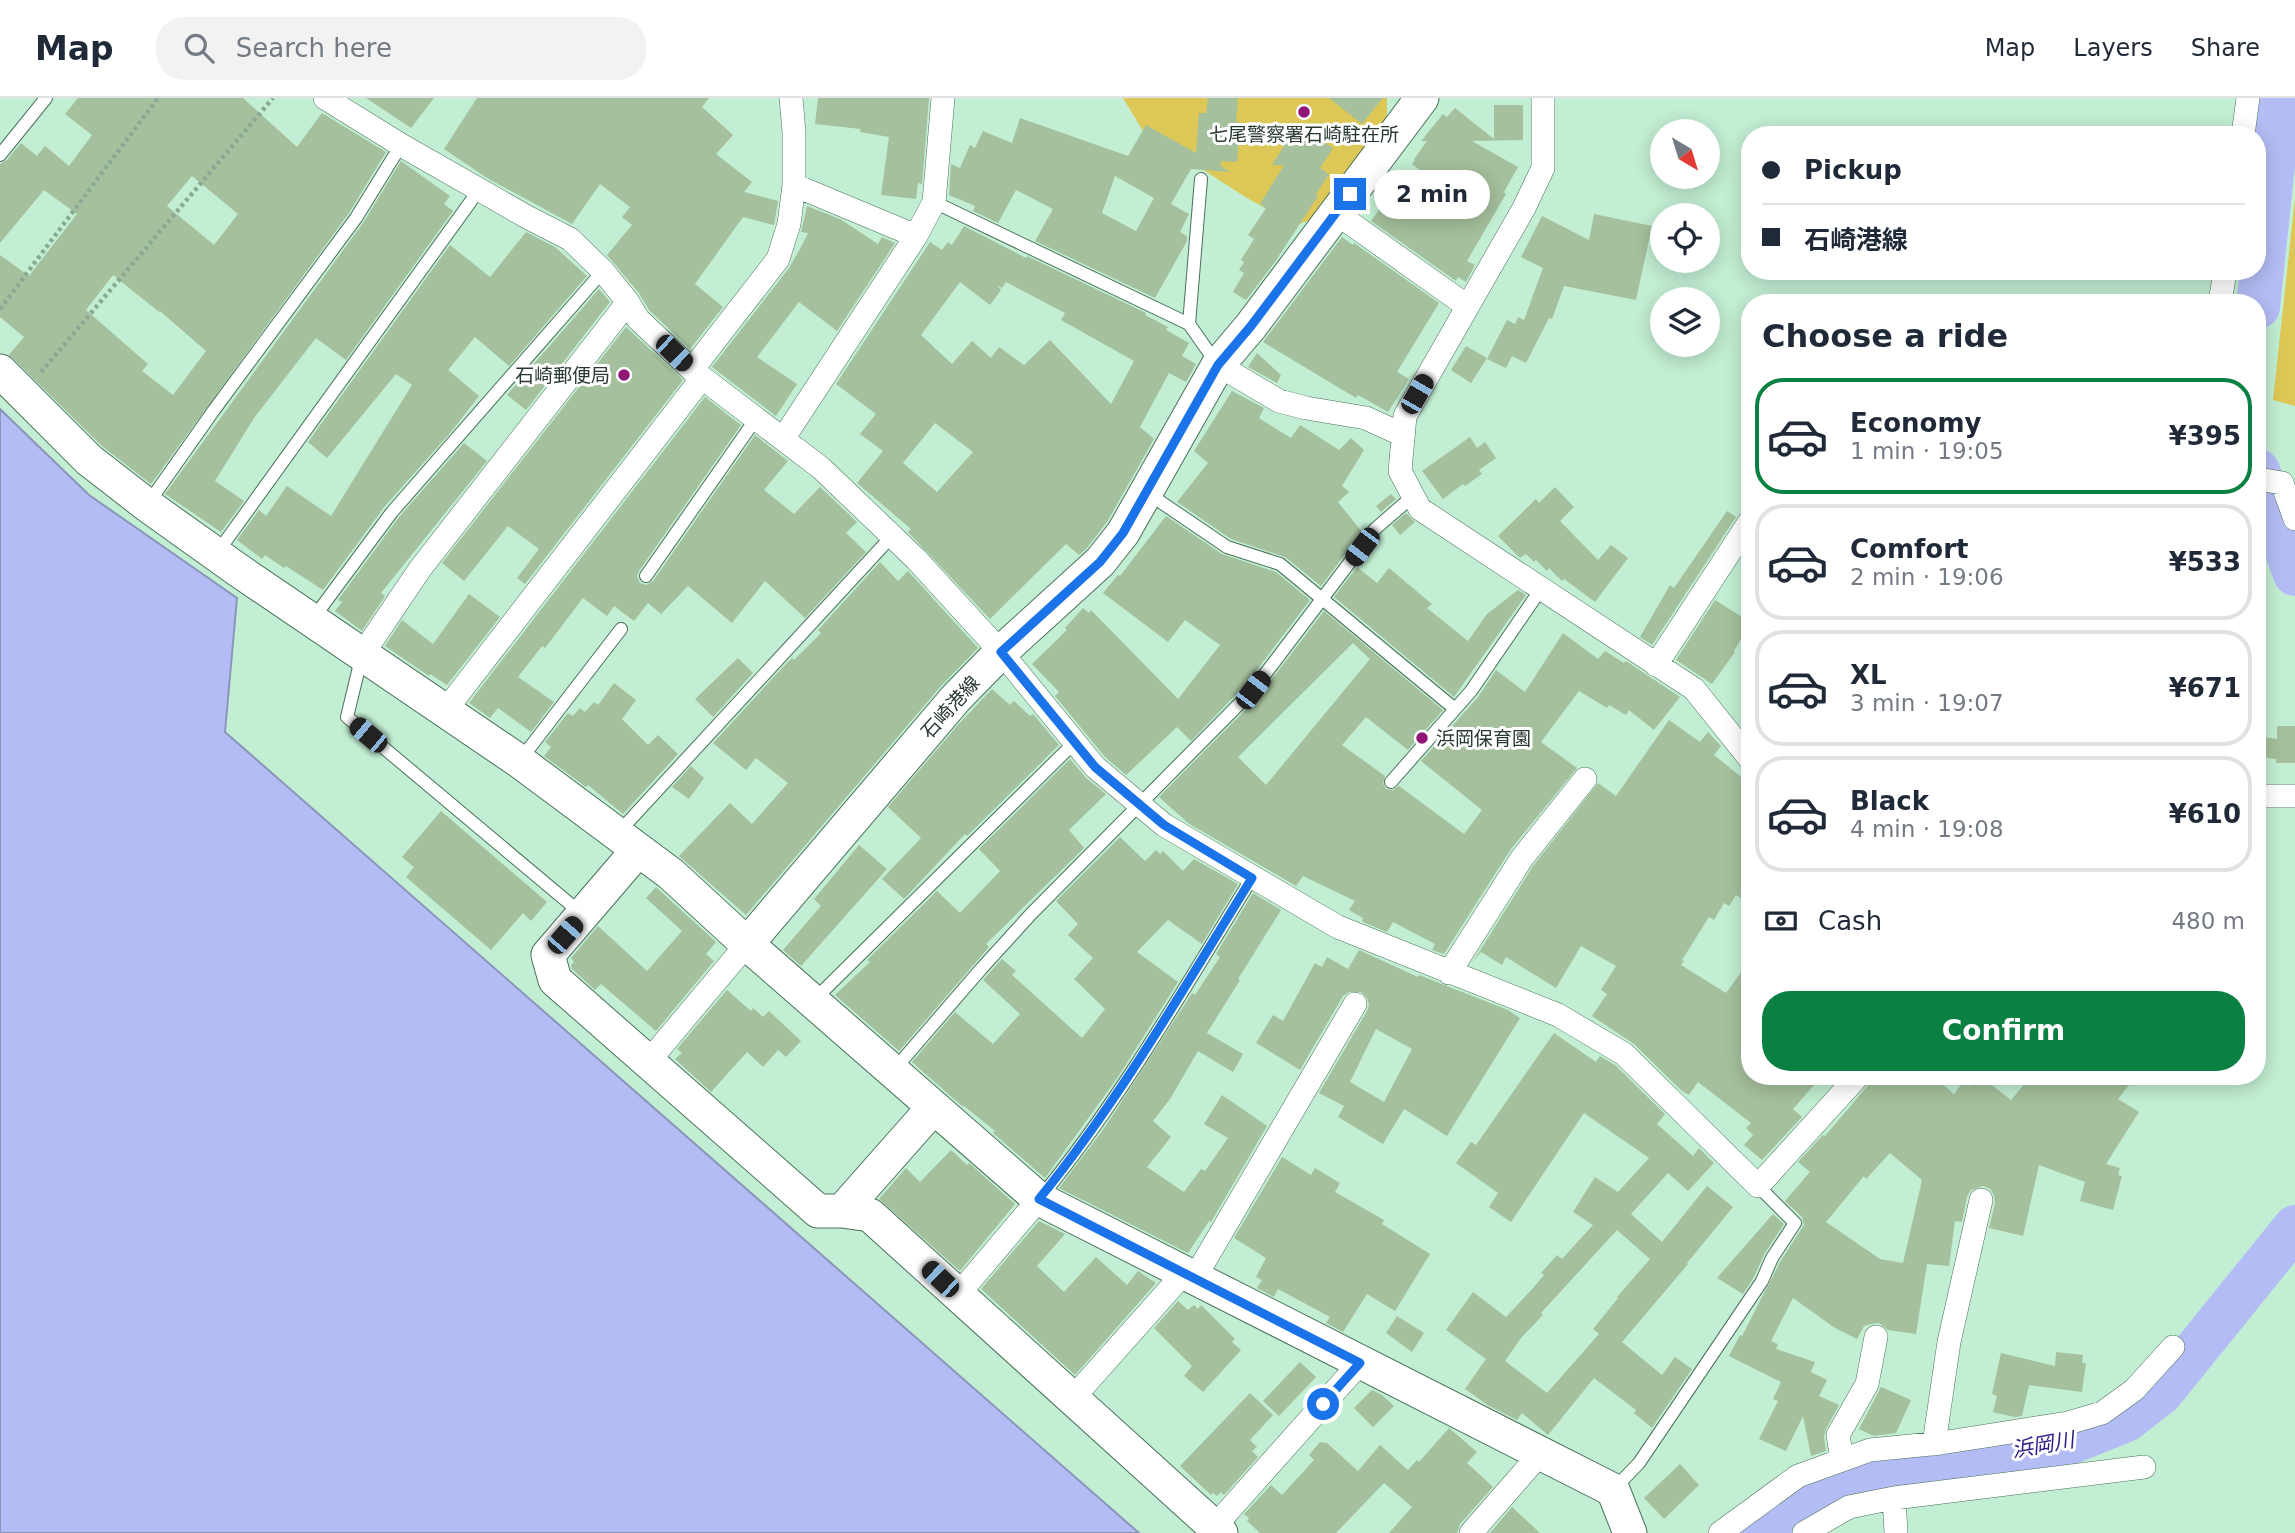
<!DOCTYPE html>
<meta charset="utf-8">
<style>
body{margin:0;font-family:"DejaVu Sans","Noto Sans JP",sans-serif;background:#f2f2f3;color:#1f2937;height:100vh;display:flex;flex-direction:column;font-size:26px;white-space:nowrap}
*{box-sizing:border-box;margin:0}
p{font-size:23px;color:#747a83}
.icon{flex:none;width:38px;height:38px;fill:none;stroke:currentColor;stroke-width:2;stroke-linecap:round;stroke-linejoin:round}
.map{position:relative;flex:1;overflow:hidden}
.side{position:absolute;left:1741px;top:196px;width:525px;height:791px;display:flex;flex-direction:column;background:#fff;border-radius:28px;box-shadow:0 4px 18px #0003}
.side>*{flex:none}
.banner{position:absolute;left:1741px;top:28px;width:525px;height:154px;border-radius:28px;box-shadow:0 4px 18px #0003;display:grid;align-content:center;height:154px;padding:0 21px;background:#fff}
.needle{width:46px;rotate:142deg}
.buttons{position:absolute;left:1650px;top:21px;display:grid;gap:14px}
.buttons a{display:grid;place-items:center;width:70px;height:70px;border-radius:50%;background:#fff;box-shadow:0 4px 18px #0003;font-size:35px}
.end{position:absolute;width:32px;height:32px;margin:-16px;border:9px solid #1a73e8;background:#fff;box-shadow:0 0 0 4px #fff}
.from{border-radius:50%}
.bubble{position:absolute;height:49px;border-radius:24px;background:#fff;box-shadow:0 4px 18px #0003;font-size:23px;font-weight:700;line-height:49px;text-align:center}
.car{position:absolute;width:21px;height:42px;margin:-21px -10px;border-radius:9px;box-shadow:0 0 5px 2px #0007;background:linear-gradient(#222 24%,#8ab4d8 0 40%,#222 0 76%,#8ab4d8 0 86%,#222 0)}
.banner b{display:flex;align-items:center;gap:24px;height:66px;font-size:26px}
.banner b+b{border-top:2px solid #e0e1e3}
.banner i{width:18px;height:18px;background:#1f2937}
ul{padding:0;list-style:none}
li{display:flex;align-items:center;gap:21px;height:116px;margin:0 14px 10px;padding:0 7px;border:4px solid #e0e1e3;border-radius:28px}
li div{flex:1}
li b{display:block;font-size:26px}
li em{font-style:normal;font-weight:700}
li.active{border-color:#0b8043}
li>.icon{width:63px;height:63px;stroke-width:1.5}
h2{padding:0 21px;font-size:32px;line-height:84px}
.pay{display:flex;align-items:center;gap:18px;height:77px;padding:0 21px;font-size:26px}
.pay p{margin-inline-start:auto}
.cta{display:flex;gap:14px;margin-top:auto;padding:14px 21px}
.cta a{flex:1;height:80px;border-radius:28px;background:#0b8043;color:#fff;font-size:28px;font-weight:700;line-height:80px;text-align:center}
header{display:flex;align-items:center;gap:42px;box-sizing:border-box;height:98px;padding:0 35px;background:#fff;border-bottom:2px solid #e0e1e3}
header strong{font-size:33px}
nav{display:flex;gap:38px;margin-inline-start:auto;font-size:24px}
.search{width:490px;height:63px;background:#f2f2f3;display:flex;align-items:center;gap:18px;box-sizing:border-box;padding:0 24px;border-radius:28px;color:#747a83;font-size:26px}
.map>svg:first-child{display:block}
.green{fill:#ddc756}
.water{fill:#b4bcf5;stroke:#8a95ba;stroke-width:2}
.lines{fill:none;stroke-linecap:round;stroke-linejoin:round}
.river{stroke:#b4bcf5;stroke-width:44}
.building{fill:#a5c09c;fill-rule:evenodd}
.lane-casing{stroke:#49715a;stroke-width:14}
.street-casing{stroke:#49715a;stroke-width:24}
.secondary-casing{stroke:#49715a;stroke-width:35}
.path{stroke:#88aa95;stroke-width:4.5;stroke-dasharray:3.5 3.5;stroke-linecap:butt}
.lane{stroke:#fff;stroke-width:12}
.street{stroke:#fff;stroke-width:23}
.secondary{stroke:#fff;stroke-width:33}
.route{stroke:#1a73e8;stroke-width:9}
.poi-dot{fill:#8f1877;stroke:#fff;stroke-width:2.5}
.labels{text-anchor:middle;dominant-baseline:central;stroke-width:6;stroke-linejoin:round;paint-order:stroke}
.poi-label{font-size:19px;fill:#28392f;stroke:#fff}
.street-label{font-size:19px;fill:#28392f;stroke:#fff}
.water-label{font-size:21px;font-style:italic;fill:#2b1e88;stroke:#fff}
</style>
<header>
<strong>Map</strong>
<div class="search"><svg class="icon" aria-label="search" viewBox="0 0 24 24"><circle cx="10" cy="10" r="6"/><path d="M15 15l6 6"/></svg>Search here</div>
<nav><a>Map</a><a>Layers</a><a>Share</a></nav>
</header>
<div class="map">
<svg width="2295" height="1435" viewBox="0 0 2295 1435">
<rect width="100%" height="100%" fill="#c2eed3"/>
<path class="green" d="M1123,0H1387V43L1354,106L1296,127L1247,100L1143,33Z
M2295,100V308L2273,302Z"/>
<path class="water" d="M0,311L89,397L237,500L225,634L1139,1435H0Z"/>
<g class="lines">
<path class="river" d="M2258,209L2280,0
M2258,373L2295,476
M1757,1435L1799,1406L1841,1387L1953,1360L2064,1347L2126,1322L2161,1295L2295,1129"/>
</g>
<path class="building" d="M78,0H243L297,49L322,15L386,54L349,115L151,386L102,348L9,257L24,239L0,219V157L29,178L77,116L44,92L0,145V66L7,62L21,45L37,58L45,48L69,68L92,37L65,16ZM192,78L238,116L214,147L167,108ZM113,177L159,214L160,213L206,253L173,297L142,273L148,266L86,212Z
M366,0H434L411,30Z
M477,0H709L702,9L733,37L716,56L752,84L744,94L778,103L774,127L743,119L695,186L723,209L690,251L649,212L639,195L607,157L632,127L622,119L630,109L600,86L572,126L487,80L444,51Z
M818,0H929L922,86L918,85L916,101L881,97L889,39L860,34L861,31L815,26Z
M1208,0H1238L1236,24H1240L1237,64L1221,63V68L1230,74L1191,71L1171,106L1189,116L1180,134L1187,138V143L1155,200L1035,143L1053,111L1016,92L998,125L973,113L975,108L949,97L951,66L960,70L970,47L975,50L983,33L1012,45L1020,20L1128,58L1146,27L1196,55L1199,15H1206ZM1115,78L1154,100L1136,133L1102,115Z
M1329,0H1383L1362,26Z
M1494,7H1523V42L1472,43L1518,69L1504,94L1506,96L1467,163L1475,167L1466,184L1458,179L1456,183L1371,123L1395,90L1443,121L1457,102L1412,66L1415,62L1414,61L1427,43H1421L1443,16L1447,19L1455,10L1494,41Z
M1297,27L1333,50L1320,70L1329,76L1316,96L1318,98L1275,164L1246,202L1233,194L1244,175L1239,172L1244,164L1241,162L1254,141L1248,137L1266,110L1260,106L1284,67H1272Z
M401,63L450,98L444,106L453,113L346,262L316,240L254,320L215,383L244,403L221,434L165,396L363,125Z
M807,108L840,121L878,146L882,139L895,145L837,233L799,204L757,259L797,286L776,318L712,269L789,170L801,149L808,135L801,134Z
M1594,116L1652,128L1636,202L1564,188L1552,221L1549,220L1526,265L1512,258L1506,270L1487,261L1507,222L1515,226L1518,219L1524,222L1543,170L1521,159L1542,118L1589,142Z
M964,128L1026,160L1027,158L1146,215L1145,217L1168,229L1166,232L1189,245L1182,258L1196,266L1186,284L1169,275L1140,329L1154,341L1107,424L1086,451L1079,457L1066,446L990,521L908,434L911,431L857,385L883,353L860,336L876,316L836,286L930,144L942,152L948,144L952,147ZM960,184L990,207L1001,192L997,187L1002,190L1006,184L1065,215L1061,222L1134,263L1111,306L1050,242L1024,267L999,249L991,260L972,243L952,266L921,237ZM935,325L973,354L937,394L903,365Z
M526,134L555,149L587,178L509,268L475,239L448,272L479,298L451,334L385,408L323,492L286,468L284,470L265,457L262,461L237,442L259,412L266,418L287,388L331,418L412,287L396,276L327,360L308,344L450,147L490,179Z
M1342,139L1353,147L1354,145L1439,205L1397,274L1409,281L1388,314L1358,297L1356,300L1263,244Z
M599,191L610,204L526,312L507,297Z
M626,229L683,282L525,486L517,480L539,451L508,428L464,483L442,465Z
M1466,248L1487,260L1471,285L1451,272Z
M1257,255L1281,277L1277,285L1248,269Z
M1232,293L1264,310L1259,320L1291,340L1300,327L1339,352L1351,340L1364,352L1342,388L1349,394L1338,404L1362,434L1321,488L1285,459L1231,441L1177,404L1208,365L1194,353Z
M705,299L741,327L639,473L637,478L640,485L646,487L653,483L755,337L788,363L764,392L794,416L820,389L857,424L846,435L866,454L805,520L765,483L732,525L688,488L661,516L648,505L634,523L614,508L607,518L583,500L545,550L542,548L518,579L554,604L531,634L498,610L490,620L469,605Z
M1470,339L1477,350L1485,344L1496,360L1479,372L1482,376L1465,388L1463,386L1443,401L1422,373Z
M464,345L487,363L381,495L385,498L362,533L335,513L342,504L338,502L399,419Z
M1555,389L1574,409L1560,423L1598,462L1611,447L1628,460L1595,504L1564,481L1562,483L1549,470L1547,473L1536,462L1534,464L1526,456L1520,460L1498,438L1536,401L1539,405Z
M1391,396L1396,401L1381,414L1376,408Z
M1727,413L1736,419L1652,547L1640,539L1670,487L1674,490Z
M1406,415L1415,424L1400,437L1392,427Z
M1166,418L1222,456L1276,474L1310,502L1246,586L1191,643L1177,629L1126,677L1105,659L1055,598L1059,594L1032,566L1067,532L1065,530L1083,510L1089,515L1091,512L1178,601L1220,547L1185,522L1168,544L1103,495L1118,477L1120,478Z
M880,464L898,483L908,473L978,550L941,588L746,817L679,758L730,705L752,726L788,685L756,660L746,672L713,645L783,569L792,560L794,562L821,535L818,532Z
M1357,469L1377,485L1389,470L1432,506L1427,510L1468,543L1487,516L1518,492L1526,497L1454,599L1334,499Z
M469,496L500,519L447,587L430,576L429,578L385,548L402,522L433,546Z
M1715,502L1750,524V526L1734,553L1735,554L1712,586L1676,562Z
M1324,513L1443,612L1408,652L1366,619L1342,647L1385,678L1383,686L1386,691L1393,692L1399,688L1464,736L1482,712L1421,663L1478,599L1496,572L1525,594L1563,535L1598,561L1605,553L1624,565L1626,563L1680,599L1654,632L1629,612L1626,617L1609,607L1607,610L1579,593L1541,644L1577,670L1511,751L1444,856L1432,852L1435,846L1393,824L1387,834L1365,825L1362,823L1363,820L1349,812L1355,803L1303,778L1296,788L1188,725L1159,699L1259,598ZM1353,545L1370,561L1266,687L1238,659Z
M738,560L753,575L713,619L695,601Z
M614,585L636,602L622,621L648,647L658,637L678,656L623,716L588,687L586,689L544,658L551,649L545,644L568,615L573,618L580,610L585,614L594,604L598,607Z
M992,591L1010,607L1014,603L1030,618L1033,616L1059,647L967,738L965,736L904,801L882,781L921,740L888,709L957,628Z
M1669,622L1700,644L1708,634L1721,648L1714,657L1750,686V806L1736,797L1729,808L1724,805L1714,822L1709,819L1682,862L1684,863L1681,867L1726,895L1750,862V978H1822L1793,1011L1802,1019L1762,1062L1744,1047L1753,1037L1746,1030L1751,1025L1698,984L1689,997L1682,993L1634,946L1592,918L1607,896L1601,892L1616,868L1581,848L1556,890L1506,859L1502,867L1481,854L1471,867L1533,768L1598,685L1616,698Z
M2277,628H2295V665H2276V661L2258,659V638L2277,641Z
M1070,661L1086,680L1106,696L1069,732L1084,750L986,846L989,849L899,953L835,897L870,864L867,862L937,793L960,815L1000,773L979,751Z
M691,668L704,680L689,701L672,689Z
M441,713L547,804L531,823L523,815L491,852L406,779L414,769L402,759Z
M1120,739L1145,763L1156,752L1160,756L1163,753L1183,773L1194,761L1238,786L1202,846L1168,822L1137,854L1178,884L1118,979L1045,1080L993,1035L995,1033L964,1008L963,1009L912,964L955,914L993,946L1020,916L983,882L1002,861L1016,873L1012,877L1082,940L1105,911L1074,881L1093,860L1068,837L1078,826L1056,803Z
M859,747L887,771L801,868L783,852L821,808L814,801Z
M656,789L716,844L706,856L714,863L656,933L601,886L595,892L572,871L571,867L574,864L571,860L598,828L647,873L682,833L646,800Z
M1253,795L1281,812L1238,881L1240,882L1207,935L1243,956L1233,974L1198,953L1170,1001L1153,1023L1171,1039L1147,1069L1184,1094L1201,1071L1205,1073L1228,1040L1204,1026L1222,997L1267,1028L1211,1124L1209,1123L1188,1155L1059,1090L1105,1029L1192,895L1195,897L1220,859L1216,856Z
M1359,852L1418,879L1419,877L1508,912L1520,920L1447,1038L1404,1011L1383,1046L1338,1019L1344,1008L1319,995L1367,913L1369,907L1367,900L1361,894H1349L1343,898L1300,972L1256,945L1273,917L1283,923L1315,865L1322,869L1327,859L1348,871ZM1376,931L1412,951L1384,1004L1350,984Z
M727,892L751,913L753,910L763,919L769,913L801,943L786,959L778,952L763,969L747,954L711,994L675,961L682,955L677,951Z
M1554,935L1596,964L1600,958L1615,967L1665,1016L1657,1026L1693,1058L1699,1050L1714,1065L1688,1093L1668,1075L1631,1116L1662,1144L1707,1088L1733,1109L1687,1165L1688,1166L1622,1244L1662,1277L1675,1259L1692,1271L1652,1330L1634,1315L1636,1312L1594,1280L1548,1337L1522,1315L1517,1322L1489,1308L1465,1291L1486,1261L1446,1232L1473,1194L1506,1219L1533,1190L1544,1177L1541,1175L1557,1157L1562,1161L1593,1127L1573,1114L1595,1079L1618,1094L1649,1060L1584,1015L1511,1124L1489,1109L1498,1095L1456,1065L1471,1044L1476,1047ZM1617,1132L1650,1161L1617,1199L1618,1200L1593,1231L1599,1236L1547,1295L1505,1263L1521,1240L1543,1217L1541,1215Z
M1876,978H1933L1954,996L1963,984L1969,988L1976,978H1980L2011,1002L2031,978H2136L2118,1001L2139,1014L2106,1066L2120,1070L2118,1077L2122,1078L2113,1112L2080,1103L2085,1084L2039,1067L2023,1138L1989,1130L1995,1105L1994,1097L1990,1091L1983,1088L1971,1092L1967,1099L1962,1124L1955,1123L1949,1168L1927,1166L1916,1236L1888,1232L1879,1225L1872,1226L1864,1228L1857,1241L1835,1230L1793,1200L1771,1243L1778,1246L1776,1251L1815,1264L1811,1274L1827,1282L1819,1298L1839,1307L1826,1331L1824,1339L1826,1353L1811,1358L1803,1318L1786,1353L1759,1341L1778,1303L1773,1301L1781,1284L1729,1258L1740,1237L1742,1238L1780,1164L1804,1127L1802,1119L1785,1103L1810,1074L1798,1064L1823,1037L1825,1038ZM1890,1055L1922,1082L1903,1165L1880,1161L1826,1124L1864,1078L1866,1081Z
M951,1052L967,1067L969,1065L1015,1106L960,1173L879,1101L906,1070L920,1084Z
M1282,1059L1311,1077L1315,1070L1340,1085L1335,1094L1384,1122L1382,1126L1430,1156L1395,1213L1367,1196L1343,1234L1326,1225L1330,1219L1278,1191L1274,1199L1257,1190L1262,1182L1256,1179L1266,1160L1234,1140Z
M1773,1116L1784,1126L1765,1155L1754,1179L1743,1196L1717,1180Z
M1039,1123L1065,1136L1037,1168L1064,1194L1096,1159L1127,1187L1138,1173L1156,1185L1075,1277L981,1191Z
M1178,1203L1188,1212L1194,1207L1198,1211L1201,1207L1235,1241L1232,1244L1241,1252L1203,1294L1184,1278L1192,1268L1154,1230Z
M1397,1218L1424,1235L1412,1254L1386,1235Z
M2056,1254L2083,1257L2082,1265H2086L2082,1294L2029,1287L2022,1318L2014,1319L1993,1314L1997,1298L1992,1296L2001,1255L2055,1268Z
M1300,1264L1316,1279L1279,1318L1263,1303Z
M1881,1289L1911,1302L1896,1335L1874,1338L1859,1331Z
M1372,1292L1382,1297L1394,1308L1373,1329L1354,1310Z
M1250,1295L1273,1317L1250,1342L1257,1349L1252,1353L1258,1359L1224,1397L1221,1394L1217,1398L1213,1395L1211,1397L1180,1368Z
M1449,1330L1477,1354L1467,1365L1493,1389L1460,1426L1457,1435H1389L1412,1409L1384,1385L1336,1435H1260L1247,1423L1249,1420L1244,1416L1271,1387L1282,1397L1314,1362L1309,1357L1320,1344L1327,1345L1358,1373L1380,1347L1408,1372L1417,1362L1419,1364Z
M1680,1366L1699,1387L1664,1421L1644,1400Z
M1512,1409L1540,1435H1490Z"/>
<g class="lines">
<g class="lane-casing">
<path id="lane" d="M0,57L46,0
M934,104L1189,226L1217,266
M1189,226L1201,81
M1149,396L1227,449L1280,466L1455,611
M147,407L214,312L356,120L401,47
M217,455L479,92
M646,478L755,322
M312,522L392,414L603,173
M362,557L347,619L582,816
M521,661L621,531
M1391,684L1471,593L1541,491
M617,736L892,438
M813,903L1074,645
M893,973L981,871L1031,816L1253,592L1375,431L1413,398
M1040,1100C1120,1003 1186,887 1252,780
M1613,1392L1639,1365L1762,1183L1772,1160L1795,1125L1758,1088"/>
</g>
<g class="street-casing">
<path id="street" d="M325,0L401,47L527,119L570,141L603,173L628,204L638,221L692,272L821,370L916,461L1001,554L1095,669L1164,727L1338,829L1558,917L1624,956L1758,1088L1858,978
M1543,0V70L1524,110L1405,318L1400,373L1420,411L1694,591L1750,661
M2243,37L2248,0
M794,87L916,138
M1336,115L1467,208
M2220,205L2225,173
M1218,267L1279,303L1306,310L1366,320L1403,337
M692,272L778,161L789,126L794,87V34L791,0
M783,341L916,138L934,104L943,0
M2258,381L2282,385L2295,421
M362,557L420,471L628,204
M1656,567L1750,423
M445,613L702,280
M2258,698H2295
M1449,875L1522,760L1585,681
M648,964L747,846
M1194,1181L1355,906
M957,1198L1039,1101
M1072,1301L1184,1175
M1934,1346L1949,1244L1981,1102
M1842,1361L1838,1337L1867,1286L1876,1239
M1894,1400L1896,1435
M1214,1429L1360,1265
M1471,1435L1540,1356
M1720,1435L1798,1378L1870,1352L1941,1345L2068,1325L2102,1315L2134,1292L2173,1249
M1804,1435L1849,1409L1894,1400L2144,1369"/>
</g>
<g class="secondary-casing">
<path id="secondary" d="M0,273L89,362L147,407L238,472L519,663L671,776L747,846L1039,1101L1613,1392L1630,1435
M638,752L548,857L555,882L818,1113H842L933,1010
M747,846L956,600L1001,554L1100,464L1123,435L1218,267L1251,228L1422,0
M842,1113L870,1117L1221,1435"/>
</g>
<path class="path" d="M0,211L158,0
M41,274L273,0"/>
<use href="#lane" class="lane"/>
<use href="#street" class="street"/>
<use href="#secondary" class="secondary"/>
</g>
<g class="lines">
<path class="route" d="M1323,1306L1360,1265L1039,1101C1119,1003 1185,888 1252,780L1164,727L1095,669L1001,554L1100,464L1123,435L1218,267L1251,228L1350,96"/>
</g>
<g class="poi-dot">
<circle cx="1304" cy="14" r="7"/>
<circle cx="624" cy="277" r="7"/>
<circle cx="1422" cy="640" r="7"/>
</g>
<g class="labels">
<g class="poi-label">
<text x="1304" y="36">七尾警察署石崎駐在所</text>
<text x="610" y="277" text-anchor="end">石崎郵便局</text>
<text x="1436" y="640" text-anchor="start">浜岡保育園</text>
</g>
<g class="street-label">
<text transform="translate(950 609) rotate(-48)">石崎港線</text>
</g>
<g class="water-label">
<text transform="translate(2043 1347) rotate(-10)">浜岡川</text>
</g>
</g>
</svg>
<div class="buttons">
<a><svg class="needle" viewBox="-14 -14 28 28"><path d="M0-13l5 13h-10z" fill="#e53935"/><path d="M0 13l5-13h-10z" fill="#747a83"/></svg></a>
<a><svg class="icon" aria-label="locate" viewBox="0 0 24 24"><circle cx="12" cy="12" r="6"/><path d="M12 2v4M12 18v4M2 12h4M18 12h4"/></svg></a>
<a><svg class="icon" aria-label="layers" viewBox="0 0 24 24"><path d="M12 4l9 5-9 5-9-5zM3 14l9 5 9-5"/></svg></a>
</div>
<i class="end from" style="left:1323px;top:1306px"></i>
<i class="end" style="left:1350px;top:96px"></i>
<div class="bubble" style="left:1374px;top:72px;width:116px">2 min</div>
<i class="car" style="left:674px;top:255px;rotate:134deg"></i>
<i class="car" style="left:1417px;top:296px;rotate:30deg"></i>
<i class="car" style="left:1362px;top:449px;rotate:217deg"></i>
<i class="car" style="left:1253px;top:592px;rotate:37deg"></i>
<i class="car" style="left:368px;top:637px;rotate:310deg"></i>
<i class="car" style="left:565px;top:837px;rotate:41deg"></i>
<i class="car" style="left:940px;top:1181px;rotate:313deg"></i>
<div class="banner">
<b><i class="from"></i>Pickup</b>
<b><i></i>石崎港線</b>
</div>
<section class="side">
<h2>Choose a ride</h2>
<ul>
<li class="active"><svg class="icon" aria-label="car" viewBox="0 0 24 24"><path d="M5 17H2v-5l4-1 3-4h7l3 4 3 1v5h-3M9 17h6M6 11h13"/><circle cx="7" cy="17" r="2"/><circle cx="17" cy="17" r="2"/></svg><div><b>Economy</b><p>1 min · 19:05</p></div><em>¥395</em></li>
<li><svg class="icon" aria-label="car" viewBox="0 0 24 24"><path d="M5 17H2v-5l4-1 3-4h7l3 4 3 1v5h-3M9 17h6M6 11h13"/><circle cx="7" cy="17" r="2"/><circle cx="17" cy="17" r="2"/></svg><div><b>Comfort</b><p>2 min · 19:06</p></div><em>¥533</em></li>
<li><svg class="icon" aria-label="car" viewBox="0 0 24 24"><path d="M5 17H2v-5l4-1 3-4h7l3 4 3 1v5h-3M9 17h6M6 11h13"/><circle cx="7" cy="17" r="2"/><circle cx="17" cy="17" r="2"/></svg><div><b>XL</b><p>3 min · 19:07</p></div><em>¥671</em></li>
<li><svg class="icon" aria-label="car" viewBox="0 0 24 24"><path d="M5 17H2v-5l4-1 3-4h7l3 4 3 1v5h-3M9 17h6M6 11h13"/><circle cx="7" cy="17" r="2"/><circle cx="17" cy="17" r="2"/></svg><div><b>Black</b><p>4 min · 19:08</p></div><em>¥610</em></li>
</ul>
<div class="pay"><svg class="icon" aria-label="cash" viewBox="0 0 24 24"><path d="M3 7h18v10H3z"/><circle cx="12" cy="12" r="2"/></svg>Cash<p>480 m</p></div>
<div class="cta"><a>Confirm</a></div>
</section>
</div>
